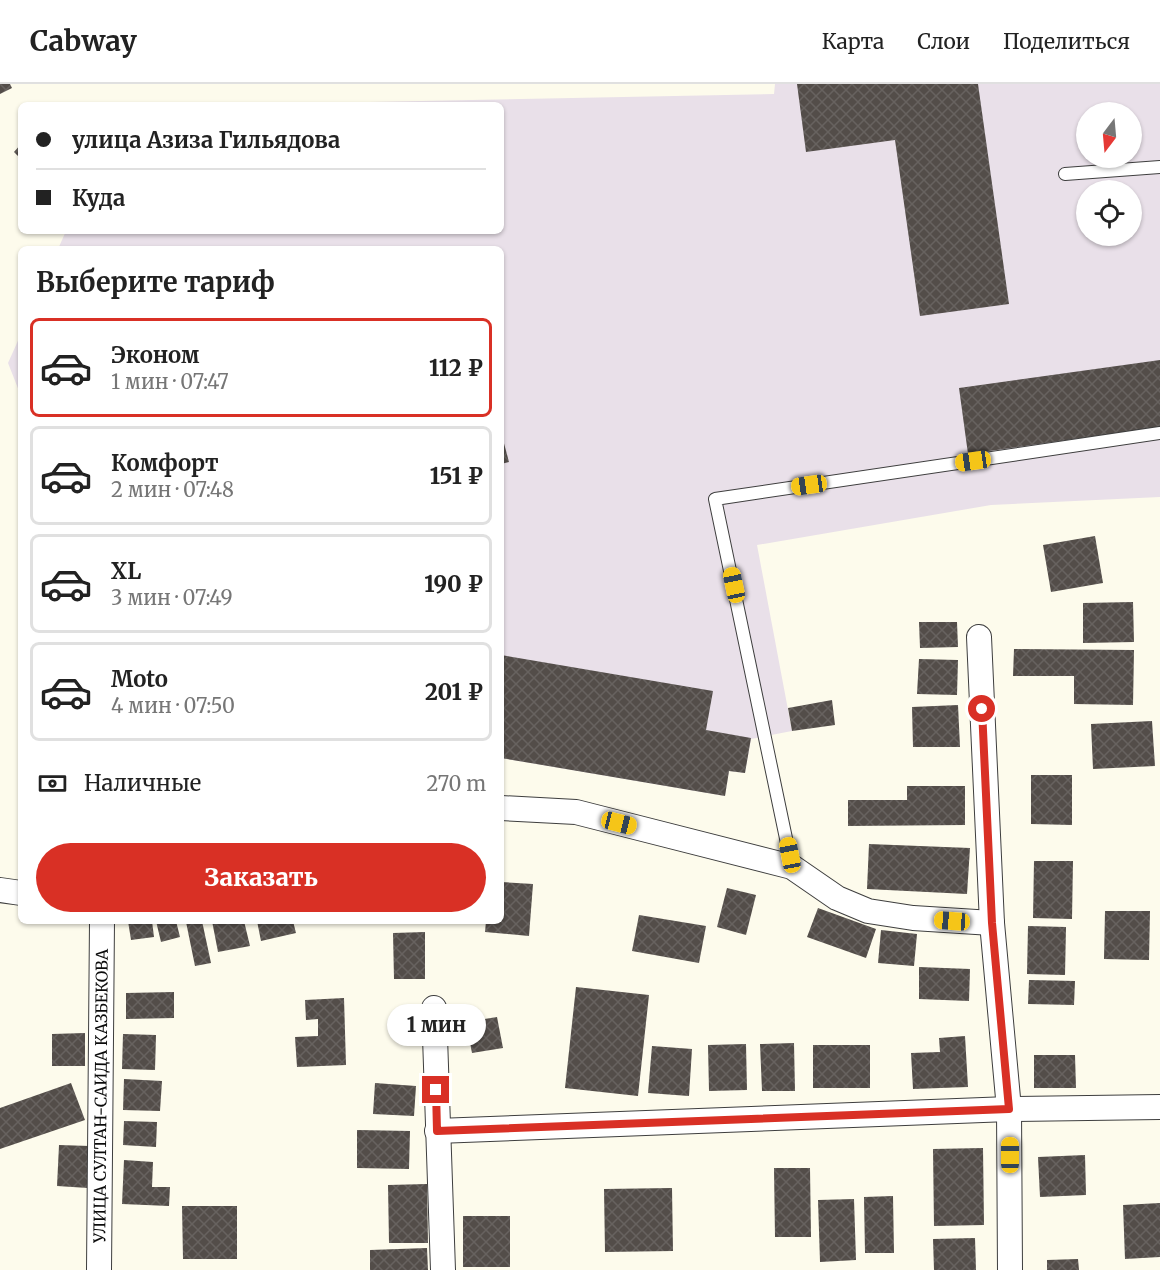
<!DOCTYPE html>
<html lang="ru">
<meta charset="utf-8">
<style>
body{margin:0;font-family:Merriweather,serif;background:#f6f6f6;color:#222;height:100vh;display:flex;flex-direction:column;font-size:22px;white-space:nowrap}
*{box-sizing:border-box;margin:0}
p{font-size:20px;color:#767676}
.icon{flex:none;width:33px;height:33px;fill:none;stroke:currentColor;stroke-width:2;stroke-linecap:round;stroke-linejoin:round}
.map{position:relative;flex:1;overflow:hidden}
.sheet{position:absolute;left:18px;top:162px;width:486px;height:678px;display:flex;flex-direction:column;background:#fff;border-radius:9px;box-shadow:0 2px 4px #0004}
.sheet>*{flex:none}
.hud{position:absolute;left:18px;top:18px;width:486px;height:132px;border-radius:9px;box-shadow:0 2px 4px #0004;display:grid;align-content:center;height:132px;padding:0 18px;background:#fff}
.needle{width:39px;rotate:196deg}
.fabs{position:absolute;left:1076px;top:18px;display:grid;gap:12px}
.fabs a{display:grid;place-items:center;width:66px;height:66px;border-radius:50%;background:#fff;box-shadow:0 2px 4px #0004;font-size:30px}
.end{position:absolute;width:27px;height:27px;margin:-14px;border:8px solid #d93025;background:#fff;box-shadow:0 0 0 3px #fff}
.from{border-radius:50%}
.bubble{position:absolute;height:42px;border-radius:21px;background:#fff;box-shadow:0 2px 4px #0004;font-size:20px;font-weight:800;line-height:42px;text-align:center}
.car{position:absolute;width:18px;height:36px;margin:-18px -9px;border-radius:8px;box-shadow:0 0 4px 2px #0007;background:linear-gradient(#f5c518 24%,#345 0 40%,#f5c518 0 76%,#345 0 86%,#f5c518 0)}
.hud b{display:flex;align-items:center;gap:21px;height:57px;font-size:22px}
.hud b+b{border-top:2px solid #e0e0e0}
.hud i{width:15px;height:15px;background:#222}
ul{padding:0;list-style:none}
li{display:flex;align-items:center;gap:18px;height:99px;margin:0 12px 9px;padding:0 6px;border:3px solid #e0e0e0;border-radius:9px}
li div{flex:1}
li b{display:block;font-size:22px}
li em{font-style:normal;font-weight:800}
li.on{border-color:#d93025}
li>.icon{width:54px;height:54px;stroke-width:1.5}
h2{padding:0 18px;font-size:27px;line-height:72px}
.pay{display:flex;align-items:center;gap:15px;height:66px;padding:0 18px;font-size:22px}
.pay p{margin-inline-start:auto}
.action{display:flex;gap:12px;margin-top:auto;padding:12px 18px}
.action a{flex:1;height:69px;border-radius:36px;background:#d93025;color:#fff;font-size:24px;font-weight:800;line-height:69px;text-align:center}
header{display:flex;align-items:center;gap:36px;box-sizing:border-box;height:84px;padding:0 30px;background:#fff;border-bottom:2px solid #e0e0e0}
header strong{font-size:28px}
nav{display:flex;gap:33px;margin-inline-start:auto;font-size:21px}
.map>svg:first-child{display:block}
.industrial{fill:#e9e0e9;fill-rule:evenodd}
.building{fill:url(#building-cross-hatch)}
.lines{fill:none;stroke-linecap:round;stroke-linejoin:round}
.service-casing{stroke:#3e3e3e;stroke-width:14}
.minor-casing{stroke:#3e3e3e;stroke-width:26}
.service{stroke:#fff;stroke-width:12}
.minor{stroke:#fff;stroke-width:24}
.route{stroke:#d93025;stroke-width:8}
.labels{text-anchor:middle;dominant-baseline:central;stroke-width:6;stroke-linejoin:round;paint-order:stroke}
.street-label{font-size:16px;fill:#0b0b0b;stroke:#fff}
</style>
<header>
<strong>Cabway</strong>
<nav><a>Карта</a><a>Слои</a><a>Поделиться</a></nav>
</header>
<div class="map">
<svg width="1160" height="1186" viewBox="0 0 1160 1186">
<defs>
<pattern id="building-cross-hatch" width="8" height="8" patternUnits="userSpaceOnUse" patternTransform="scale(1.5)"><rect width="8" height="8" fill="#534d49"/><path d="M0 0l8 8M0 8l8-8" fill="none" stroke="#67625f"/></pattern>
</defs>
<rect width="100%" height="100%" fill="#fdfbec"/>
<path class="industrial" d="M775,0H1160V413L991,421L757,461L792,647L751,655L745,689L729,687L725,712L501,674V165H58L66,147H501V21H210L774,10ZM1086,28H1131V74H1086ZM1086,106H1131V152H1086Z
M21,250V312L8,279Z"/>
<path class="building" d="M0,0H10L12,4L0,10Z
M797,0H978L1009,220L920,232L895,56L806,68Z
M21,60V75L14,68Z
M1160,276V343L968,370L959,304Z
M501,348L509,378L501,380Z
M1095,452L1103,499L1051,508L1043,461Z
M1133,518L1134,558L1083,559V519Z
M919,538H957L958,563L920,564Z
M1014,565L1134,566L1133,621L1074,620V592H1013Z
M501,571L713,607L706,646L751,654L745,689L729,687L725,712L501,674Z
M919,575L958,576L957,611L917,610Z
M832,616L835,641L792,647L788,624Z
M958,621L960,663H913L912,623Z
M1152,637L1155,682L1093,685L1091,640Z
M1031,691H1072V741L1031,740Z
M907,702H965V741L848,742V716H907Z
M869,760L970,764L967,810L867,805Z
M1034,777H1073L1072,835L1033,834Z
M501,798L533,800L529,852L485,848L486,837H501Z
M727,804L756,811L746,851L717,843Z
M818,824L876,845L866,874L807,853Z
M1105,827H1150L1149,876L1104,875Z
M639,831L706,842L699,879L632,867Z
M128,837H152L154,853L131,856Z
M156,837H176L180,853L161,858Z
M202,837L211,879L195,882L186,838Z
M212,837H244L250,862L218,868Z
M257,837H293L296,849L261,857Z
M1028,842L1066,843L1065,891L1027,890Z
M881,846L917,850L914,882L878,879Z
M425,848V895H394L393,849Z
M919,883L970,885L969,917L919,915Z
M1029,896L1075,897L1074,921L1028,920Z
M576,903L649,911L638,1012L565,1004Z
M174,908V934L126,935V909Z
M344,914L346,981L297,983L295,953L318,952V935L306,936L305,916Z
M497,933L503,964L472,969L466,938Z
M85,949V982H52V950Z
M123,950L156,951L155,986L122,985Z
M965,952L968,1003L913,1005L911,969L940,968L939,954Z
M794,959L795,1007H762L760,960Z
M746,960L747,1006L709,1007L708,961Z
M813,961H870V1004H813Z
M652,962L692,965L689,1012L648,1009Z
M1034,971H1075L1076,1004H1034Z
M124,995L162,997L160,1027L123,1026Z
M71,999L85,1036L0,1065V1024Z
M375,999L416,1002L414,1032L373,1030Z
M124,1037L157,1038L156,1063L123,1061Z
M357,1046L410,1047L409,1085L357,1084Z
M59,1061L90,1062L88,1104L57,1102Z
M983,1064L984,1141L934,1142L933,1065Z
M1085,1071L1086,1111L1040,1113L1038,1073Z
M124,1076L153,1078L152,1103H170L169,1122L122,1120Z
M774,1084H810L811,1153H775Z
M427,1100L428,1159H389L388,1101Z
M672,1104L673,1167L605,1168L604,1105Z
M893,1112L894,1169H865L864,1113Z
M854,1115L856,1176L820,1178L818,1116Z
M1160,1119V1173L1125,1175L1123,1121Z
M182,1122H237V1175H183Z
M463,1132H510V1183H463Z
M975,1154L976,1186H934L933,1155Z
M427,1164L428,1186H370V1166Z
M1078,1175L1079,1186H1047V1176Z"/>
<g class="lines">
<g class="service-casing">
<path id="service" d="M1065,90L1160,83
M792,783L715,415L1160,349"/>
</g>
<g class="minor-casing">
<g id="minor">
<path d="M979,553L992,839L1009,1025L1010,1186"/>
<path d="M501,724L576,728L792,783L837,814L868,827L913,834L992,839"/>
<path d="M0,806L21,809"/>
<path d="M434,924L443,1186"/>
<path d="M437,1047L1009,1025L1160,1023"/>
<path id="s1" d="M99,1186L102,837"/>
</g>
</g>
<use href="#service" class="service"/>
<use href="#minor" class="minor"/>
</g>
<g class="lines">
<path class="route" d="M436,1006L437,1047L1009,1025L992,839L982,625"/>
</g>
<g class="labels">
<g class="street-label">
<text stroke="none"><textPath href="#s1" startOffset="174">УЛИЦА СУЛТАН-САИДА КАЗБЕКОВА</textPath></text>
</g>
</g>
</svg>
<div class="fabs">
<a><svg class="needle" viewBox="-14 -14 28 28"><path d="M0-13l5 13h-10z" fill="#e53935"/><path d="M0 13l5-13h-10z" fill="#767676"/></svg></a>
<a><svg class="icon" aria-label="locate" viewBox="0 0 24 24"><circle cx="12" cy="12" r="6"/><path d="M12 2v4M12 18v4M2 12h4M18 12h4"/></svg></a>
</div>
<i class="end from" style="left:982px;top:625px"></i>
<i class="end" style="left:436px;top:1006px"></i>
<div class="bubble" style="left:387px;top:920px;width:99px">1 мин</div>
<i class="car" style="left:973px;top:377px;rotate:262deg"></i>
<i class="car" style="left:809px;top:401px;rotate:262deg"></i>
<i class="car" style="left:734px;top:501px;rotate:348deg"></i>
<i class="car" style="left:619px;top:739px;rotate:104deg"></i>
<i class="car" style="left:790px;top:771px;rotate:349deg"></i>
<i class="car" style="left:952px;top:837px;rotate:274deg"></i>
<i class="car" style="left:1010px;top:1071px;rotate:0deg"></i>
<div class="hud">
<b><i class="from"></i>улица Азиза Гильядова</b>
<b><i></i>Куда</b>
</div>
<section class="sheet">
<h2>Выберите тариф</h2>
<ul>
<li class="on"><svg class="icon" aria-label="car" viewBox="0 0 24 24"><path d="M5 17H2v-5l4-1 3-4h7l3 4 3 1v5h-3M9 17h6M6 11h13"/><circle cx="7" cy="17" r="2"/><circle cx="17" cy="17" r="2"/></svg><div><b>Эконом</b><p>1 мин · 07:47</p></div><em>112 ₽</em></li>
<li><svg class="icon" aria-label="car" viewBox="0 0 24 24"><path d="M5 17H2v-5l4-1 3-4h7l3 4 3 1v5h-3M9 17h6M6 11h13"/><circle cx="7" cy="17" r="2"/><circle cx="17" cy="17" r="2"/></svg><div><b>Комфорт</b><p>2 мин · 07:48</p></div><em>151 ₽</em></li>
<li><svg class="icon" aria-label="car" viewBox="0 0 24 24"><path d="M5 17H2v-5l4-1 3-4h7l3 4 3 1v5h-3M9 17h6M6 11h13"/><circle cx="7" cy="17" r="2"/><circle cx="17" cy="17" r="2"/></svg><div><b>XL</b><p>3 мин · 07:49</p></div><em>190 ₽</em></li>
<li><svg class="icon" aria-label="car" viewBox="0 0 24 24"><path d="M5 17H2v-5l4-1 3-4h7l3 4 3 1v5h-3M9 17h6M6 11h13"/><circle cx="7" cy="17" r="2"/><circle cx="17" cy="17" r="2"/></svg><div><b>Moto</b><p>4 мин · 07:50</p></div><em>201 ₽</em></li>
</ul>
<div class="pay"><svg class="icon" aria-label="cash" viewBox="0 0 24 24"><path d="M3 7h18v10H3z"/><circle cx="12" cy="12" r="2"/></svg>Наличные<p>270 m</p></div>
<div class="action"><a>Заказать</a></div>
</section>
</div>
